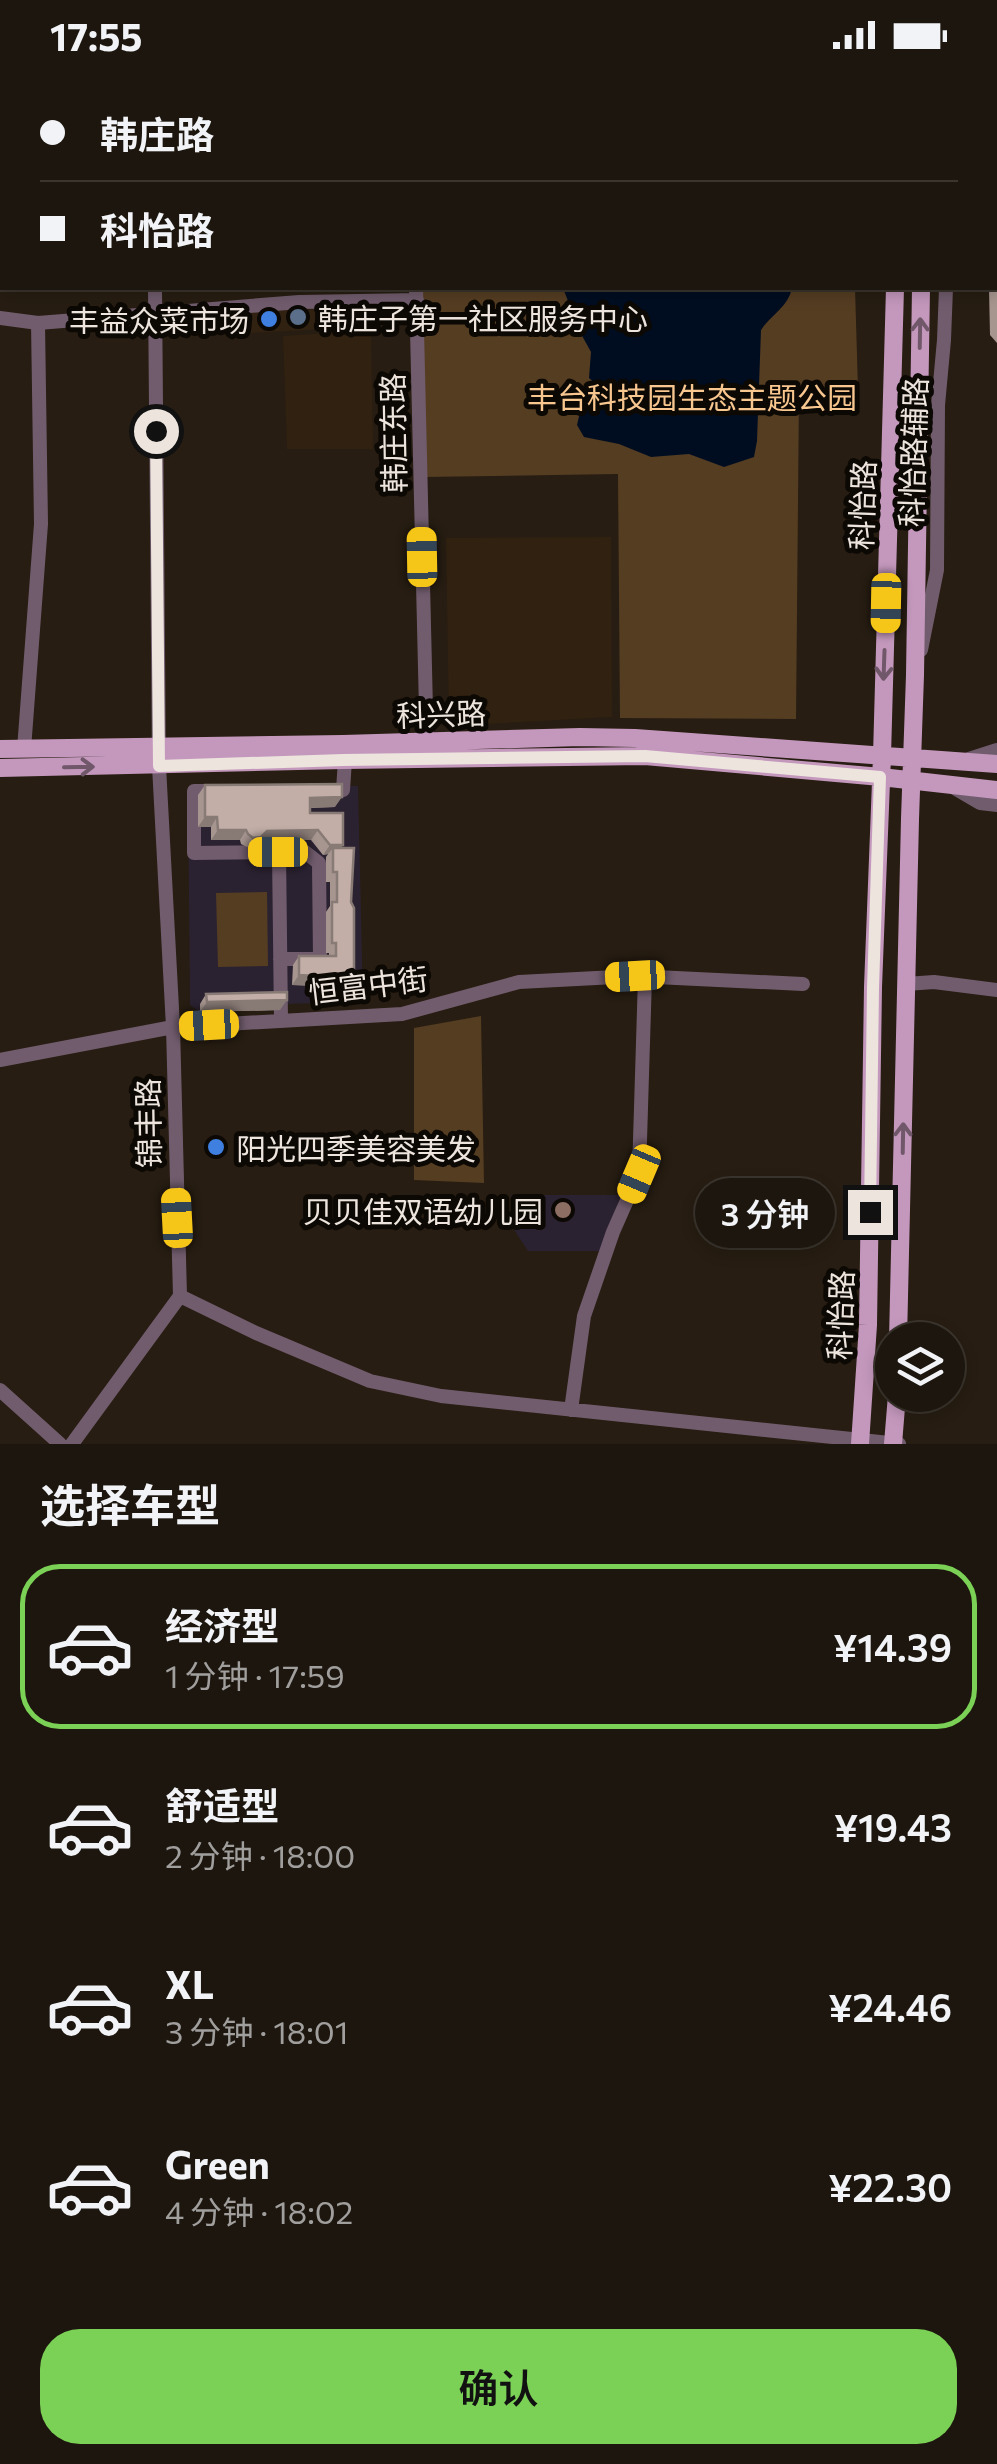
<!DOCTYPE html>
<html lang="zh">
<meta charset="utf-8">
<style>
body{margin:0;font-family:Commissioner,"Noto Sans SC",sans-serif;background:#251f17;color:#f1f3f6;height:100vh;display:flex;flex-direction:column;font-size:38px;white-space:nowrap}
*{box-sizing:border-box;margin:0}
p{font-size:32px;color:#a09f9e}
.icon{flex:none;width:55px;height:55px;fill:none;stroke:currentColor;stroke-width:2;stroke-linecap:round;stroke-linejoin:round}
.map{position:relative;height:1374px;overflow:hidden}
.details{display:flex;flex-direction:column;background:#1d160e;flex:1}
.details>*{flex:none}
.guide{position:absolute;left:0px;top:0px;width:998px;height:220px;box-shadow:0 5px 15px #0003,0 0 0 2px #3b352e;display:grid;align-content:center;height:220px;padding:0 40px;background:#1d160e}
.tools{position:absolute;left:875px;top:1252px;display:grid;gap:20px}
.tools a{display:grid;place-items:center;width:90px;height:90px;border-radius:50%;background:#1d160e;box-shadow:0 5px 15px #0003,0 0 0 2px #3b352e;font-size:50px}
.end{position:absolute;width:45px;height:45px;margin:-22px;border:12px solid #ece4dd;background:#111;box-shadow:0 0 0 5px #111}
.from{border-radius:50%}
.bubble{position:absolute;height:70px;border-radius:35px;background:#1d160e;box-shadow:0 5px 15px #0003,0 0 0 2px #3b352e;font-size:32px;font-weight:600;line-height:70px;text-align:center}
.car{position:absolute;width:30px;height:60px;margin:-30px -15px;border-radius:12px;box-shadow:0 0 8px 2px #0007;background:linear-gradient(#f5c518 24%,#345 0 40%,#f5c518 0 76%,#345 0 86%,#f5c518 0)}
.guide b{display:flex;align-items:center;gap:35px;height:95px;font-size:38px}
.guide b+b{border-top:2px solid #3b352e}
.guide i{width:25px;height:25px;background:#f1f3f6}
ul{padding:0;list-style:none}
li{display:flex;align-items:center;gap:30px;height:165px;margin:0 20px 15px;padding:0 20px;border:5px solid transparent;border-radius:40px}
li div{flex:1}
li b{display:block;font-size:38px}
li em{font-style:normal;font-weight:600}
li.current{border-color:#7bd156}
li>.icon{width:90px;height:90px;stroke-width:1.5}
h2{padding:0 40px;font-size:45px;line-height:120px}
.button{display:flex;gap:20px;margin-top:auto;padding:20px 40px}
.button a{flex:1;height:115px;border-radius:40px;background:#7bd156;color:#111;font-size:40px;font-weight:600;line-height:115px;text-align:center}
.status{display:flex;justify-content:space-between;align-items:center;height:70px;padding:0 50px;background:#1d160e;direction:ltr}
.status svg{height:28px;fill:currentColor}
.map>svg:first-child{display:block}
.built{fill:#302111}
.education{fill:#2b2231}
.green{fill:#553d22}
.water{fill:#000d21}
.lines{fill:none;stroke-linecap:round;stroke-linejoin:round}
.minor{stroke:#715c6d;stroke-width:14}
.major{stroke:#c498bd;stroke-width:18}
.wall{fill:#a79690}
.shaded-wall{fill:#887a75}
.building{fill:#c2aea7;stroke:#887a75;stroke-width:2.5}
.oneway{stroke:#71576a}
.route{stroke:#ece4dd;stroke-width:12}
.service-dot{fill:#5c6f8a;stroke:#0c0804;stroke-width:4}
.shop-dot{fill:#3f7fe0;stroke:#0c0804;stroke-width:4}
.education-dot{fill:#8d6e63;stroke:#0c0804;stroke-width:4}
.labels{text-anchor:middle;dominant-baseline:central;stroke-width:10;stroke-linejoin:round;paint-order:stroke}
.poi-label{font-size:30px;fill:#ece4dd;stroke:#0c0804;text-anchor:start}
.park-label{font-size:30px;fill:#f8c68f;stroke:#0c0804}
.street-label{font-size:30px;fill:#ece4dd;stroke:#0c0804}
</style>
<div class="status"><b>17:55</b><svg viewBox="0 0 49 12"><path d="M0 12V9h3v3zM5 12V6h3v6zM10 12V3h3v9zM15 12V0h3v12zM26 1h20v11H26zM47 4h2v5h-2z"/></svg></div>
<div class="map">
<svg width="997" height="1374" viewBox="0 0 997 1374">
<rect width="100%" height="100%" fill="#271d12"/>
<path class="built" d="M364,238L365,257L175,267L173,242Z
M371,260L373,379H287L283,266Z
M611,467L612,647L449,656L446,468Z"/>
<path class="education" d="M195,714L358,716L363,932L281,934L200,942L190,935L188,720Z
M511,1125H621L600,1181H528L511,1155Z"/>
<path class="green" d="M421,218H855L858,319L799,322L796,649L620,648L618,404L422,407Z
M267,822L268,896L218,897L216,823Z
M481,946L484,1113L414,1110V958Z"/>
<path class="water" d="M563,218H792C788,237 772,244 761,260L757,371L754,387L724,397L689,384L651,387L619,374L584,367L577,355L584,325L588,317L598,316L589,308L591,282L580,262Z"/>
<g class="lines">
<path class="minor" d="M148,0V2
M407,0V2
M416,218L427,682
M0,248L38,253L299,232L417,230
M921,580L937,500L938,335L944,270L946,218
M24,679L41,454L38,253
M969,689L997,680
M951,716L980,733L997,735
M218,721H194V783L279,782L281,951
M324,721L343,720L345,690
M279,782H305L319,793L320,889H280
M906,914L934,912L997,920
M0,990L173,957L402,944L519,912L635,906L803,914
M180,1226L256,1263L370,1311L441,1326L899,1374
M0,1320L60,1374
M571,1340L584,1246L613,1162L639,1103L645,907
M72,1374L180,1226L173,957L159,696L155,218"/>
<path class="major" d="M0,679L343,674L580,667L635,668L997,694
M0,698L343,690L645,686L881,707L997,720
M898,1270L910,749L915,605L921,218
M860,1374L868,1255L873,917L882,686L895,218
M893,1374L897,1325"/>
</g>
<path class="wall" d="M995,40H997V273L990,265L989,218H995Z
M205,715L335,737L310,738V743L341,778L351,832L354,908L348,917L292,915L293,895L299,886H329V883H326V842L330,836V812H326V787L328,784L323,785L311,770H260L254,777H247L241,774L240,770H211V757H198V725Z
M206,924L280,940L200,942V934Z"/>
<path class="shaded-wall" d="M342,727L335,737L303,738L310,728Z
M205,747H217L211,757H198Z
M218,760H246L240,770H211Z
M318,760L311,770H260L254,777H247L253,768L267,761Z
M330,775H343L337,784L333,778L328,784L323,785Z
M299,905L354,908L348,917L292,915Z
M287,930L280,940L200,942L207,932Z"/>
<path class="building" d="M877,0H983V2H877Z
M995,40H997V143L995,44Z
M342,714V727L310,728V743H343V775H330L318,760L267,761L261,767L253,768L248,764L246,760H218L217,747H205V715Z
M333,778H354L351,832L354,838V908L299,905V886H336V873H332V832H337V802H333Z
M287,922V930L207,932L206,924Z"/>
<defs><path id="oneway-shaft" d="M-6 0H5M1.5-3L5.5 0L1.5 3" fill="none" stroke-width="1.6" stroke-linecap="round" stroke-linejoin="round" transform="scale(2.5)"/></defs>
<g class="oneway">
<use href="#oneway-shaft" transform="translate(920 263) rotate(-89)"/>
<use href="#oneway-shaft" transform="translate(884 595) rotate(92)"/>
<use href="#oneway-shaft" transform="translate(79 697) rotate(-1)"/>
<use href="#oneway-shaft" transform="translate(903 1068) rotate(-89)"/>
</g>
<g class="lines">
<path class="route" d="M156,361L159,696L343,690L645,686L880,707L873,918L870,1142"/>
</g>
<circle class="service-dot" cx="298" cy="247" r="10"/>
<g class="shop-dot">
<circle cx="269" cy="249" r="10"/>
<circle cx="216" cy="1077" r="10"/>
</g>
<circle class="education-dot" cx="563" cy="1140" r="10"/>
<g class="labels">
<g class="poi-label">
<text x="318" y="247">韩庄子第一社区服务中心</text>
<text x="249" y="249" text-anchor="end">丰益众菜市场</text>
<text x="236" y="1077">阳光四季美容美发</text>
<text x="543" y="1140" text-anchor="end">贝贝佳双语幼儿园</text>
</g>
<g class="park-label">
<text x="692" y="326">丰台科技园生态主题公园</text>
</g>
<g class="street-label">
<text transform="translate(392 363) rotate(-91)">韩庄东路</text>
<text transform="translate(912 382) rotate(-88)">科怡路辅路</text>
<text transform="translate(861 435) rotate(-88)">科怡路</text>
<text transform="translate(441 643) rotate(-2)">科兴路</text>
<text transform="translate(368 914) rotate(-7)">恒富中街</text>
<text transform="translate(147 1053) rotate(-91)">锦丰路</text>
<text transform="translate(839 1245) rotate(-88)">科怡路</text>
</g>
</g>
</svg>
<div class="tools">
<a><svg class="icon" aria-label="layers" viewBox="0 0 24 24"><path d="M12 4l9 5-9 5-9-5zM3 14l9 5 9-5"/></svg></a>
</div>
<i class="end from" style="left:156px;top:361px"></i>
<i class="end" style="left:870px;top:1142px"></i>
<div class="bubble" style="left:695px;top:1108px;width:140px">3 分钟</div>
<i class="car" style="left:422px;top:487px;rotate:359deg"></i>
<i class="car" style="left:886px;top:533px;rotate:181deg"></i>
<i class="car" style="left:278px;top:782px;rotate:270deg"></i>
<i class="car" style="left:635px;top:906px;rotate:267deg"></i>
<i class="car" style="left:209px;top:955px;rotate:267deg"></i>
<i class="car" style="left:639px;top:1104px;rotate:203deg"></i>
<i class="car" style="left:177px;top:1148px;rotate:357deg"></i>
<div class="guide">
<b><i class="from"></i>韩庄路</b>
<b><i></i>科怡路</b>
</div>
</div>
<section class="details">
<h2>选择车型</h2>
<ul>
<li class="current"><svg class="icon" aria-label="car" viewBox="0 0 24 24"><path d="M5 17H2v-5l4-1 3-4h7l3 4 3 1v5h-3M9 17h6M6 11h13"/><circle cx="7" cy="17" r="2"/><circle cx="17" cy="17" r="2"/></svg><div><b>经济型</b><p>1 分钟 · 17:59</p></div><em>¥14.39</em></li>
<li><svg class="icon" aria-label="car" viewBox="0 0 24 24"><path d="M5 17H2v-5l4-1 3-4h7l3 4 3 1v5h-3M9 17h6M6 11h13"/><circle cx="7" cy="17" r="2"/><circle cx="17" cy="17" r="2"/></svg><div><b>舒适型</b><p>2 分钟 · 18:00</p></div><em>¥19.43</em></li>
<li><svg class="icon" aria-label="car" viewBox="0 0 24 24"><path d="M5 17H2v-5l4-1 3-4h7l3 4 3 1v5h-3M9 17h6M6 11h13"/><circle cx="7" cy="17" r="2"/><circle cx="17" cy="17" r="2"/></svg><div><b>XL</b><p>3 分钟 · 18:01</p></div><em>¥24.46</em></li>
<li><svg class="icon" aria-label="car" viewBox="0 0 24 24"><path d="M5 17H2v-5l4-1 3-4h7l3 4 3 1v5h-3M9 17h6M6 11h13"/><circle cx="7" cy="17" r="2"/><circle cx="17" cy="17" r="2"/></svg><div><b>Green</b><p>4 分钟 · 18:02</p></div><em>¥22.30</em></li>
</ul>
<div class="button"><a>确认</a></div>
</section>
